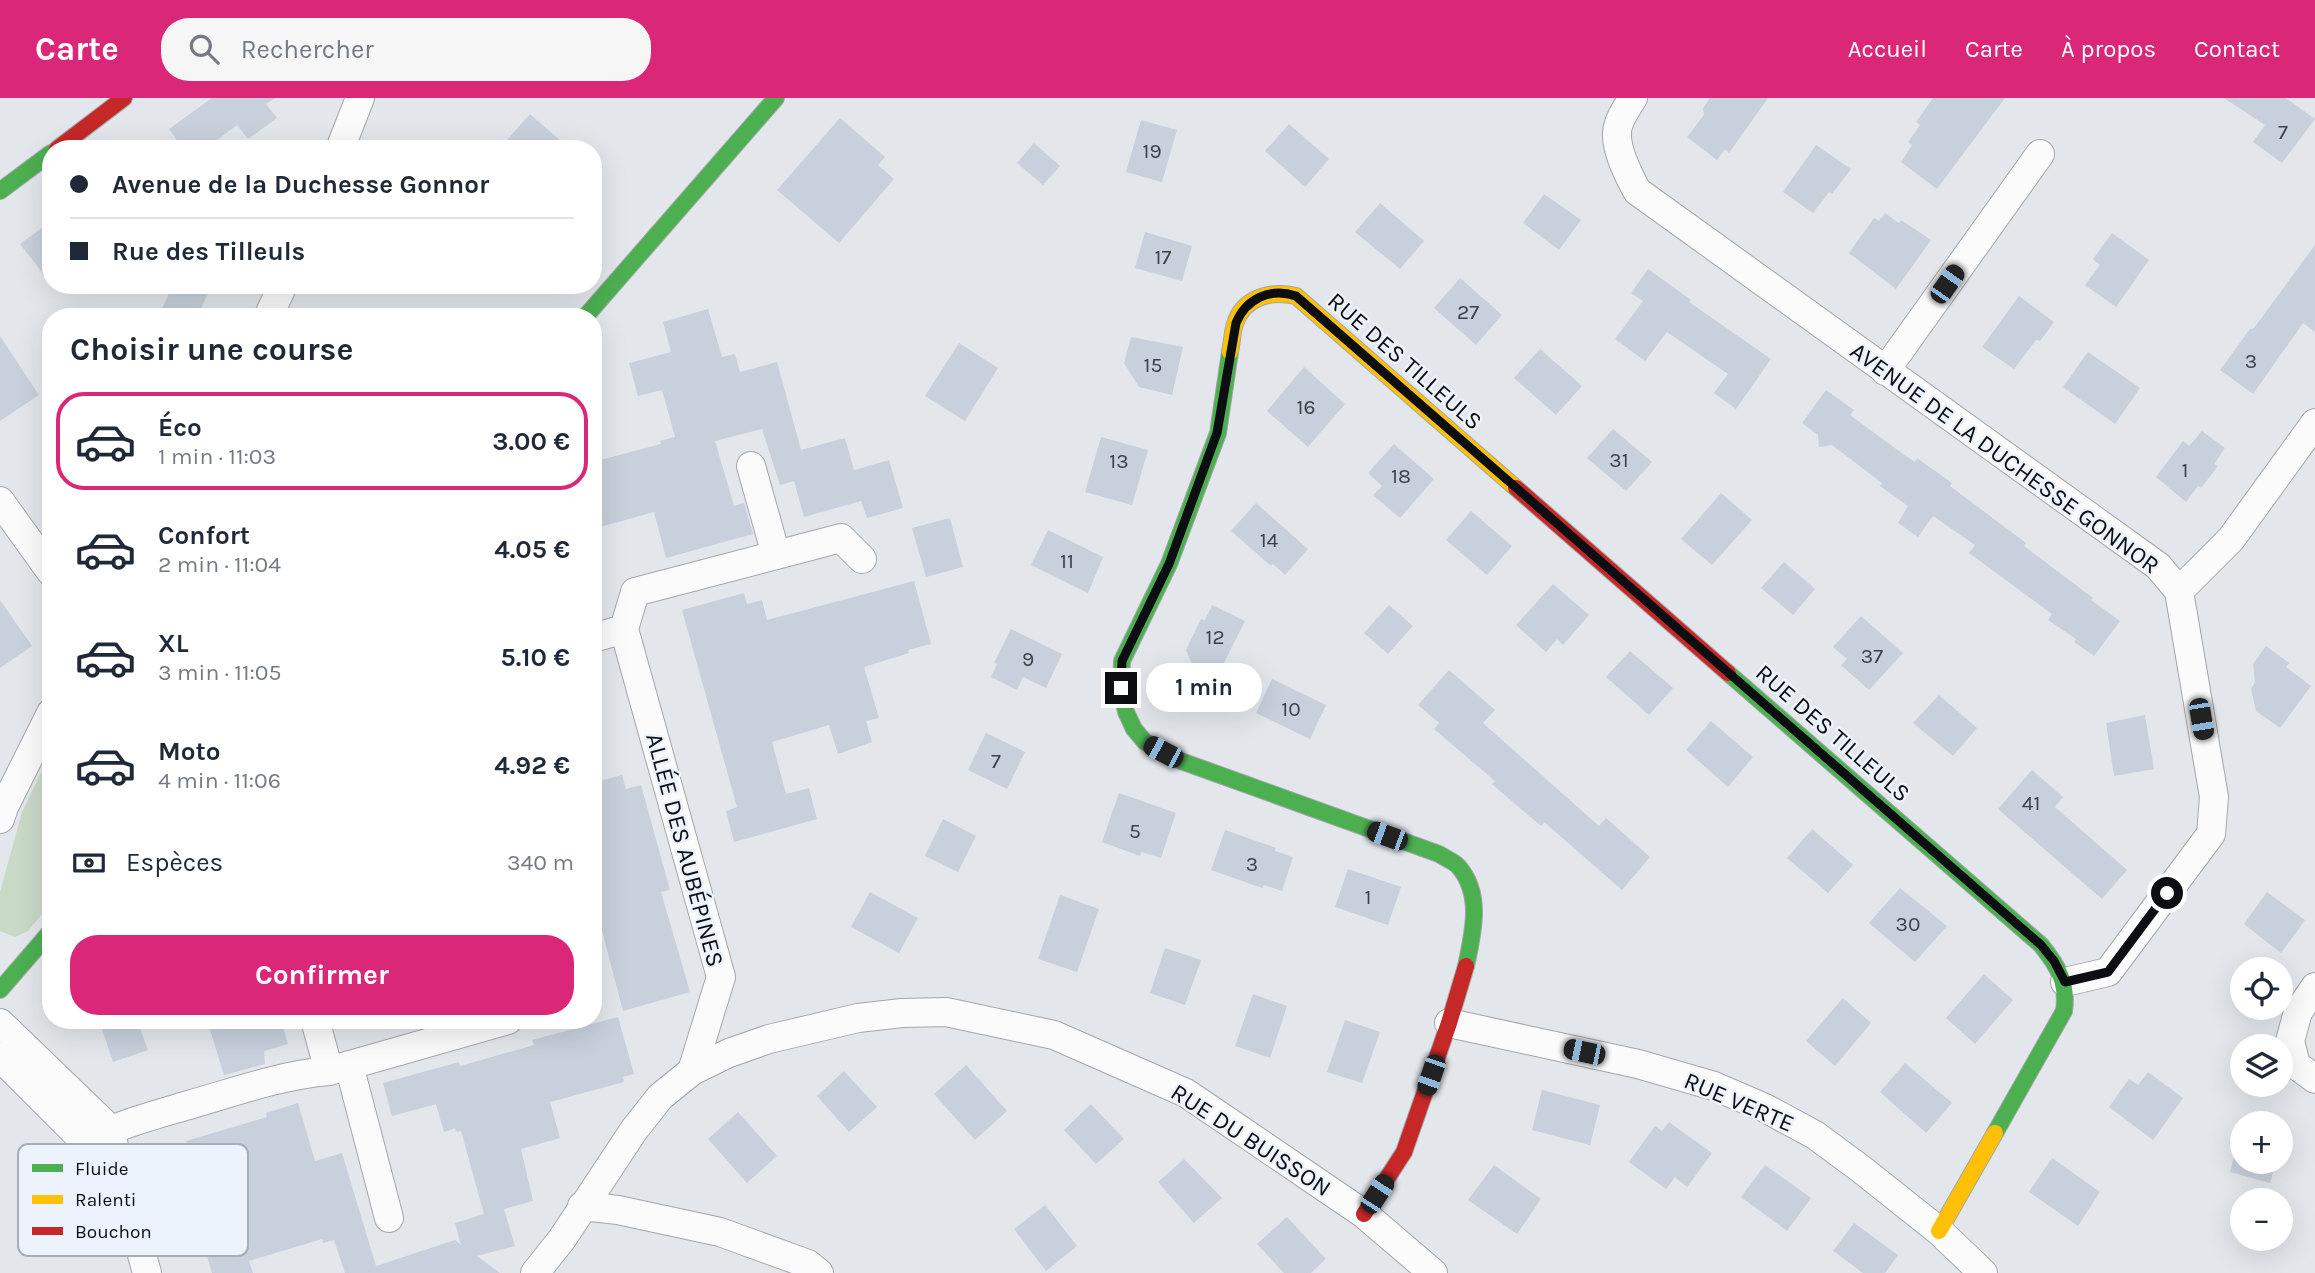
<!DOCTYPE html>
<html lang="fr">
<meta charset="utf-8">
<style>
body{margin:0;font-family:Karla,sans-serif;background:#f6f6f7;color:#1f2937;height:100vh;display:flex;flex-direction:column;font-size:26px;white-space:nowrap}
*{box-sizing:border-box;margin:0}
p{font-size:23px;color:#747a83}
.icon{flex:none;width:38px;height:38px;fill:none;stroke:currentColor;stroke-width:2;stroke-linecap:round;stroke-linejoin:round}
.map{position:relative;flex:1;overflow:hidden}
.details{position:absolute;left:42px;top:210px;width:560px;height:721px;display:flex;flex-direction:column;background:#fff;border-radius:28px;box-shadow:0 7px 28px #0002}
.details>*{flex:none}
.top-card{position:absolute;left:42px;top:42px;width:560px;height:154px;border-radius:28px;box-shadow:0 7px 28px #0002;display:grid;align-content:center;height:154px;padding:0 28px;background:#fff}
.buttons{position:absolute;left:2230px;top:859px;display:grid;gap:14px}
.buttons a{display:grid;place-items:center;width:63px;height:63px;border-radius:50%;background:#fff;box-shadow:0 7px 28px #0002;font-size:35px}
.end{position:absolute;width:32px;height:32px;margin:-16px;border:9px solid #0c0e11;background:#fff;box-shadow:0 0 0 4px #fff}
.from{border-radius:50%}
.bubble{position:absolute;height:49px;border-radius:24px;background:#fff;box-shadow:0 7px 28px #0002;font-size:23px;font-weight:700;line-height:49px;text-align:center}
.car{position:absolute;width:21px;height:42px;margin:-21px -10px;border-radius:9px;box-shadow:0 0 5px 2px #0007;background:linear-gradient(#222 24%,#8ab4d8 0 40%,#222 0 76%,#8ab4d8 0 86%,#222 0)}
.top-card b{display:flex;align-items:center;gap:24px;height:66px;font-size:26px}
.top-card b+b{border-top:2px solid #e0e1e3}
.top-card i{width:18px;height:18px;background:#1f2937}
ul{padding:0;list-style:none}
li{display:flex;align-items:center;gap:21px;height:98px;margin:0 14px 10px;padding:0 14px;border:4px solid transparent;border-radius:28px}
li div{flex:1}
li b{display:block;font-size:26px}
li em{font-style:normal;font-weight:700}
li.selected{border-color:#db2777}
li>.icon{width:63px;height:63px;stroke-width:1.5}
h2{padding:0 28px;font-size:32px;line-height:84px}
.pay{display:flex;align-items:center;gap:18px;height:77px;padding:0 28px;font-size:26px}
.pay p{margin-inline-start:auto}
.action{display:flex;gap:14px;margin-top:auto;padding:14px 28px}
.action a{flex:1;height:80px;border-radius:28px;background:#db2777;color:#fff;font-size:28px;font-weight:700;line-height:80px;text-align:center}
header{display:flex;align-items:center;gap:42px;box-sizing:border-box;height:98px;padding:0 35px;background:#db2777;color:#fff}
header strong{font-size:33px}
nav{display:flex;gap:38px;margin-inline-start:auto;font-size:24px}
.search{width:490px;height:63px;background:#f6f6f7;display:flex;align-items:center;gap:18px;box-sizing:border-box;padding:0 24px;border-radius:28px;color:#747a83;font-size:26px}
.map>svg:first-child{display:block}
.green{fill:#c9d9c7}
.building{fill:#c7d0db}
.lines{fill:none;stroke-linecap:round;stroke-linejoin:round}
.street-casing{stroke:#a3a6a9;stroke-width:30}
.fast-casing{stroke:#a3a6a9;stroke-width:18}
.slow-casing{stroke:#a3a6a9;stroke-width:18}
.jam-casing{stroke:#a3a6a9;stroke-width:18}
.street{stroke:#fbfbfc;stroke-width:28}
.fast{stroke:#4caf50;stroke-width:16}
.slow{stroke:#ffc107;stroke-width:16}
.jam{stroke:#c62828;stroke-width:16}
.route{stroke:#0c0e11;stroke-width:9}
.labels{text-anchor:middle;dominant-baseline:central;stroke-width:5;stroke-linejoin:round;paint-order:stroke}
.number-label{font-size:21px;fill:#3d4046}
.street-label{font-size:24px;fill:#0c0e11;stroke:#ecf3fd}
.key{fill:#ecf3fd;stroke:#a9aeb6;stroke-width:2}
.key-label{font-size:19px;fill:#0c0e11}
</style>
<header>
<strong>Carte</strong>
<div class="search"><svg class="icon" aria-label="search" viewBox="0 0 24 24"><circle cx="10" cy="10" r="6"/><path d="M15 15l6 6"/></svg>Rechercher</div>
<nav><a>Accueil</a><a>Carte</a><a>À propos</a><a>Contact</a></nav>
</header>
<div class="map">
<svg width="2315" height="1175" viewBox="0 0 2315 1175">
<rect width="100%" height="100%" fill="#e3e7ec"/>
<path class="green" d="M51,654V805L28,833L15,839L0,833V794L22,714Z"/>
<path class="building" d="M212,0H275L266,6L277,20L248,41L237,27L205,51H183L169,31Z
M1710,0H1768L1729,55L1725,51L1717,62L1687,39L1704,17L1703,10Z
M1933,0H2005L1937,91L1901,64L1912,47L1908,44L1920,27L1916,24Z
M2224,0H2286L2315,21L2282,65L2253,44L2265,27Z
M530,16L570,51H499Z
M840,20L885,59L878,67L894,81L839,145L777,92Z
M1141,22L1177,32L1162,84L1126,74Z
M1289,26L1329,61L1305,89L1265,53Z
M1034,45L1060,68L1043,87L1017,65Z
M1816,47L1851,71L1832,96L1829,94L1813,115L1783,94Z
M1544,96L1581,122L1559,152L1523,125Z
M1380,105L1424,143L1400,171L1355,134Z
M1885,115L1899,125L1901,122L1931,142L1896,191L1849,155L1874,120L1879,123Z
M51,123V186L20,146Z
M1145,134L1192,148L1182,183L1135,170Z
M2112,135L2149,162L2116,209L2085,187L2100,167L2093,161Z
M2315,147V234L2303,225L2253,296L2220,272L2250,231L2254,230Z
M1648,171L1691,202L1689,204L1771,261L1736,311L1714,295L1728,276L1667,234L1645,263L1615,241L1643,203L1631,195Z
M1460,180L1502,217L1476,247L1434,210Z
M173,187H212L197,219H158Z
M2019,198L2054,224L2040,243L2036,242L2014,271L1982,249Z
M708,211L722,259L735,256L740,274L777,264L801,352L845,340L854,372L889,362L903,410L867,420L861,403L804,419L794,383L780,387L762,331L715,343L734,408L744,405L753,436L666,460L654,414L593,431V364L661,346L660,343L675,339L662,292L638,298L629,265L671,254L663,224Z
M0,238L39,297L0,323Z
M1131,239L1183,249L1172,297L1139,289L1124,265Z
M959,245L998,270L965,323L925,298Z
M1540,251L1582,288L1556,317L1514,280Z
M2088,254L2140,290L2115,326L2063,289Z
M1304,269L1345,306L1308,349L1267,313Z
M1826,292L1854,312L1850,317L1903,356L1915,364L1917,360L1952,385L1950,388L2026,445L2024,448L2093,500L2091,502L2120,523L2094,558L2074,544L2076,541L2048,522L2052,516L1969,455L1975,447L1933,418L1918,439L1898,425L1908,408L1880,388L1882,385L1832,347L1819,349L1818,337L1802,325Z
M1613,331L1652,364L1626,393L1587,360Z
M2202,333L2225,350L2214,366L2218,368L2201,390L2198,388L2186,404L2156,379L2183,343L2189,348Z
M1101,339L1148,352L1132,407L1085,394Z
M1394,346L1434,381L1400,420L1373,397L1382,388L1368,375Z
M1721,395L1752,422L1712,467L1681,441Z
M1256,405L1308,451L1285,477L1273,466L1271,468L1231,433Z
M1471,413L1512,448L1487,477L1446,442Z
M950,420L963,469L926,479L912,430Z
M1048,432L1103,459L1088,495L1031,467Z
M1784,464L1815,491L1793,517L1761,490Z
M914,483L931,546L908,552L909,555L864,569L879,620L866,623L872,644L838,656L829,627L772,644L786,696L809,690L817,721L734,744L726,713L737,709L682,512L744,495L747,506L762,502L767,522Z
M1553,486L1589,517L1563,547L1557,541L1546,554L1516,527Z
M0,502L32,548L0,570Z
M1212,507L1245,523L1206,600L1186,552L1201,521L1205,522Z
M1389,507L1413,528L1388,556L1364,535Z
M1861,518L1903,555L1869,592L1841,567L1847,561L1833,549Z
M1011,531L1062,556L1046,590L1023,579L1017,592L991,579L997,566L994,565Z
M2266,548L2289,565L2286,569L2311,588L2280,630L2256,613L2251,591L2255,584L2253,566Z
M1630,553L1673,590L1649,617L1606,579Z
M1449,572L1495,612L1483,625L1599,728L1606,720L1650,759L1622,792L1544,724L1541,728L1492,686L1495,683L1434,631L1439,625L1418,607Z
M1272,581L1326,607L1310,641L1256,615Z
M1939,597L1977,630L1953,658L1913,625Z
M2145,617L2154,671L2114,678L2106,625Z
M1711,623L1753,659L1728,689L1686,652Z
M986,635L1025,654L1007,691L968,672Z
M2032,672L2063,699L2055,709L2127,772L2102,801L1998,711Z
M622,677L626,691L641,687L670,792L661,794L690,894L623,913L600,825L598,826L593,809V685Z
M1119,695L1176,715L1161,760L1141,754L1140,758L1102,744Z
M943,721L976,738L958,774L925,758Z
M1812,731L1853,767L1828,795L1787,760Z
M1225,732L1276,750L1275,753L1293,759L1282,793L1264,787L1262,790L1211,772Z
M1348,771L1401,789L1388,827L1335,809Z
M1900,790L1947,828L1915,864L1869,825Z
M870,794L918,820L899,855L851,829Z
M2267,794L2305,822L2281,855L2244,826Z
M1060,797L1099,811L1077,874L1038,861Z
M1165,850L1201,862L1185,907L1150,895Z
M1984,876L2013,902L1975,946L1946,920Z
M1253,896L1287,908L1270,960L1235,948Z
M1843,900L1871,925L1835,968L1806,943Z
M618,919L634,976L623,979L624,984L550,1004L560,1040L521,1051L533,1103L504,1111L515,1148L477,1158L500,1175H345L334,1142L323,1145L322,1141L249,1163L253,1175H212L192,1107L176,1112L166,1081L195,1072L186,1043L267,1019L266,1015L298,1005L315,1063L342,1055L376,1168L455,1142L461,1147L455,1125L484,1116L461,1033L457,1034L455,1030L444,1034L436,1006L392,1018L383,985L459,964L460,968L534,947L532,942Z
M99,922H137L148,952L113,964Z
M207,922H281L288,946L264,953L265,966L224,977Z
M1345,922L1380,934L1362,985L1327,974Z
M1905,965L1952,1005L1926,1035L1880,994Z
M966,967L1007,1013L975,1042L934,996Z
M844,973L877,1009L849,1034L817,998Z
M2148,974L2183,1000L2153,1042L2109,1009L2129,981L2138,987Z
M1542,992L1600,1007L1590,1047L1532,1032Z
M1091,1006L1124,1041L1096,1066L1064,1032Z
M738,1014L777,1058L747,1085L708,1041Z
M1669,1024L1712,1055L1687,1089L1675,1079L1666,1091L1629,1064L1655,1028L1662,1033Z
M2242,1028V1064H2276L2270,1085L2230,1074Z
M2052,1060L2100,1094L2078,1128L2029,1094Z
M1184,1061L1222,1100L1194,1125L1158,1084Z
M1494,1067L1541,1101L1517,1136L1468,1102Z
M1765,1067L1811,1100L1787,1133L1741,1099Z
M1045,1107L1077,1148L1046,1173L1014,1131Z
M1287,1119L1326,1161L1311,1175H1284L1257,1146Z
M1854,1125L1898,1157L1885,1175H1863L1833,1153Z"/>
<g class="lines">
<g class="street-casing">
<path id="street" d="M1633,0C1627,9 1617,24 1617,35C1616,53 1629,78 1637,93L2158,468L2179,493L2214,699L2211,736L2108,874L2065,884
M340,51L360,0
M268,219L283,187
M1885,273L2040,56
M751,368L776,457
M0,403L51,474
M2179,493L2231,441L2315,325
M593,540L624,531
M0,721L4,709L51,615
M2315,889L2298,914L2290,943L2296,967L2315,981
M315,922L329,973
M0,925L110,1031L127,1103L147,1175
M1449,925L1638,966L1714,988L1765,1010L1815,1037L1861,1071L1939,1133L1983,1175
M0,959L85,1044L119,1093
M349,967L389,1120
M692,973L721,879L624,531L635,494L841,440L862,461
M85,1044C119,1026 155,1017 192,1006C237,993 282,977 329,973L508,922
M582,1108L618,1112L720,1134L808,1166L819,1175
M535,1175L562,1141L634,1032L660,999L692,973L729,955L769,941L858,920L902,915L946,914L1054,937L1186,995L1364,1116L1433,1175"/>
</g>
<g class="fast-casing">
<path id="fast" d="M0,93L51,55
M585,219L776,0
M1230,254L1218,335L1169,466L1122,563L1121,590L1126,614L1134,631L1145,644L1181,663L1439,756C1445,760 1453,763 1458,768C1483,796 1473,835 1466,868
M1728,575L2041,847C2058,868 2068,885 2064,913L1995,1035
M0,892L51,833"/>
</g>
<g class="slow-casing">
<path id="slow" d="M1230,254C1232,245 1232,235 1235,226C1243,199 1272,192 1296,198L1516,390
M1939,1133L1995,1035"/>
</g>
<g class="jam-casing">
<path id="jam" d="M57,51L124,0
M1516,390L1728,575
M1364,1116L1404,1054L1449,925L1466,868"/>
</g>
<use href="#street" class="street"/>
<use href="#fast" class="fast"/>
<use href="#slow" class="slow"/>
<use href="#jam" class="jam"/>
</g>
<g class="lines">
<path class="route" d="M1121,590L1122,563L1169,466L1217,335L1236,225C1246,201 1270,189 1296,198L2041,847L2054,863L2065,884L2108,874L2167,795"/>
</g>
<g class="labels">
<g class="number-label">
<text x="2283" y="34">7</text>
<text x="1152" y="53">19</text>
<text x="1163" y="159">17</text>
<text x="1468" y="214">27</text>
<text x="2251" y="263">3</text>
<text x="1153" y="267">15</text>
<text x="1306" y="309">16</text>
<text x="1619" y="362">31</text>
<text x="1119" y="363">13</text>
<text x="2185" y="372">1</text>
<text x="1401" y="378">18</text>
<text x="1269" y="442">14</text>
<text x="1067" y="463">11</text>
<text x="1215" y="539">12</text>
<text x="1872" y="558">37</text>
<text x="1028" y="561">9</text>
<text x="1291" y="611">10</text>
<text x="996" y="663">7</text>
<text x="2031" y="705">41</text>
<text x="1135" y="733">5</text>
<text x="1252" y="766">3</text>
<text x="1368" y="799">1</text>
<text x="1908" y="826">30</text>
</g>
<g class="street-label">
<text transform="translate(1405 263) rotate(41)">RUE DES TILLEULS</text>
<text transform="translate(2005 360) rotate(36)">AVENUE DE LA DUCHESSE GONNOR</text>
<text transform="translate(1833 635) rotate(41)">RUE DES TILLEULS</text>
<text transform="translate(685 752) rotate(75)">ALLÉE DES AUBÉPINES</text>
<text transform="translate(1739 1004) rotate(23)">RUE VERTE</text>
<text transform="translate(1251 1042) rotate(33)">RUE DU BUISSON</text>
</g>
</g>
<rect x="18" y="1046" width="230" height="112" rx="10" class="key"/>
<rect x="32" y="1066" width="31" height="8" fill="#4caf50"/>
<rect x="32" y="1097" width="31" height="9" fill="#ffc107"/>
<rect x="32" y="1129" width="31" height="8" fill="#c62828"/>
<g class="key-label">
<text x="75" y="1077">Fluide</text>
<text x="75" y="1108">Ralenti</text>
<text x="75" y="1140">Bouchon</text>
</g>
</svg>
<div class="buttons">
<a><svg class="icon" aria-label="locate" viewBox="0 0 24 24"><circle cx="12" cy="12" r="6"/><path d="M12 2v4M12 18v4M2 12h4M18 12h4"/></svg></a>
<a><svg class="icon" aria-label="layers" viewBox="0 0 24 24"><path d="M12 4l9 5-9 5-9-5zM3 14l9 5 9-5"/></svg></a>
<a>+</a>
<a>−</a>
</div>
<i class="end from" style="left:2167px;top:795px"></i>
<i class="end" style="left:1121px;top:590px"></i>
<div class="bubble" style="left:1146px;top:565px;width:116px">1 min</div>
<i class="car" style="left:1947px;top:186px;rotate:35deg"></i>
<i class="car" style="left:2201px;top:621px;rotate:170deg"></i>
<i class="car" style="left:1163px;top:654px;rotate:298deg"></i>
<i class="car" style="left:1387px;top:738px;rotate:290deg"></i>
<i class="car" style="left:1584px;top:954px;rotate:282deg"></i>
<i class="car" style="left:1431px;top:977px;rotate:199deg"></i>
<i class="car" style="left:1377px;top:1096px;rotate:33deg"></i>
<div class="top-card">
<b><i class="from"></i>Avenue de la Duchesse Gonnor</b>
<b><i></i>Rue des Tilleuls</b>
</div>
<section class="details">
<h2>Choisir une course</h2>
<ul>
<li class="selected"><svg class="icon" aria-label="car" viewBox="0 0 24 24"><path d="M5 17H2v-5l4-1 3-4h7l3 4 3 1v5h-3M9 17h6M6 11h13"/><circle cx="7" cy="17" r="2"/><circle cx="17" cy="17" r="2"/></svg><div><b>Éco</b><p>1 min · 11:03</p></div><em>3.00 €</em></li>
<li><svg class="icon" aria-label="car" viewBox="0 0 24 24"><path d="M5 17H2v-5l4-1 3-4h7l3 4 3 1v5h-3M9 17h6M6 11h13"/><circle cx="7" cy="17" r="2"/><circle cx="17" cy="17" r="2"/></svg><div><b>Confort</b><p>2 min · 11:04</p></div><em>4.05 €</em></li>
<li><svg class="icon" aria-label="car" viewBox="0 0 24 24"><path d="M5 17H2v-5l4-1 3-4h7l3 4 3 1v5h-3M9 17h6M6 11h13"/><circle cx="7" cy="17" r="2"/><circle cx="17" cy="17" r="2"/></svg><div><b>XL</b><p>3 min · 11:05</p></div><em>5.10 €</em></li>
<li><svg class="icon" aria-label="car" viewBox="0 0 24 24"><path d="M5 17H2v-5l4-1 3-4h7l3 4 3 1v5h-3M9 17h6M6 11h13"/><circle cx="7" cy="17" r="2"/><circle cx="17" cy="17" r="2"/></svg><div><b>Moto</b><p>4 min · 11:06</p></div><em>4.92 €</em></li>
</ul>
<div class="pay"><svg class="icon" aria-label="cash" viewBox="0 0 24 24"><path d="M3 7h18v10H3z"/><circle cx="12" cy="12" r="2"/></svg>Espèces<p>340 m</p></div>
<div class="action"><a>Confirmer</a></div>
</section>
</div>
